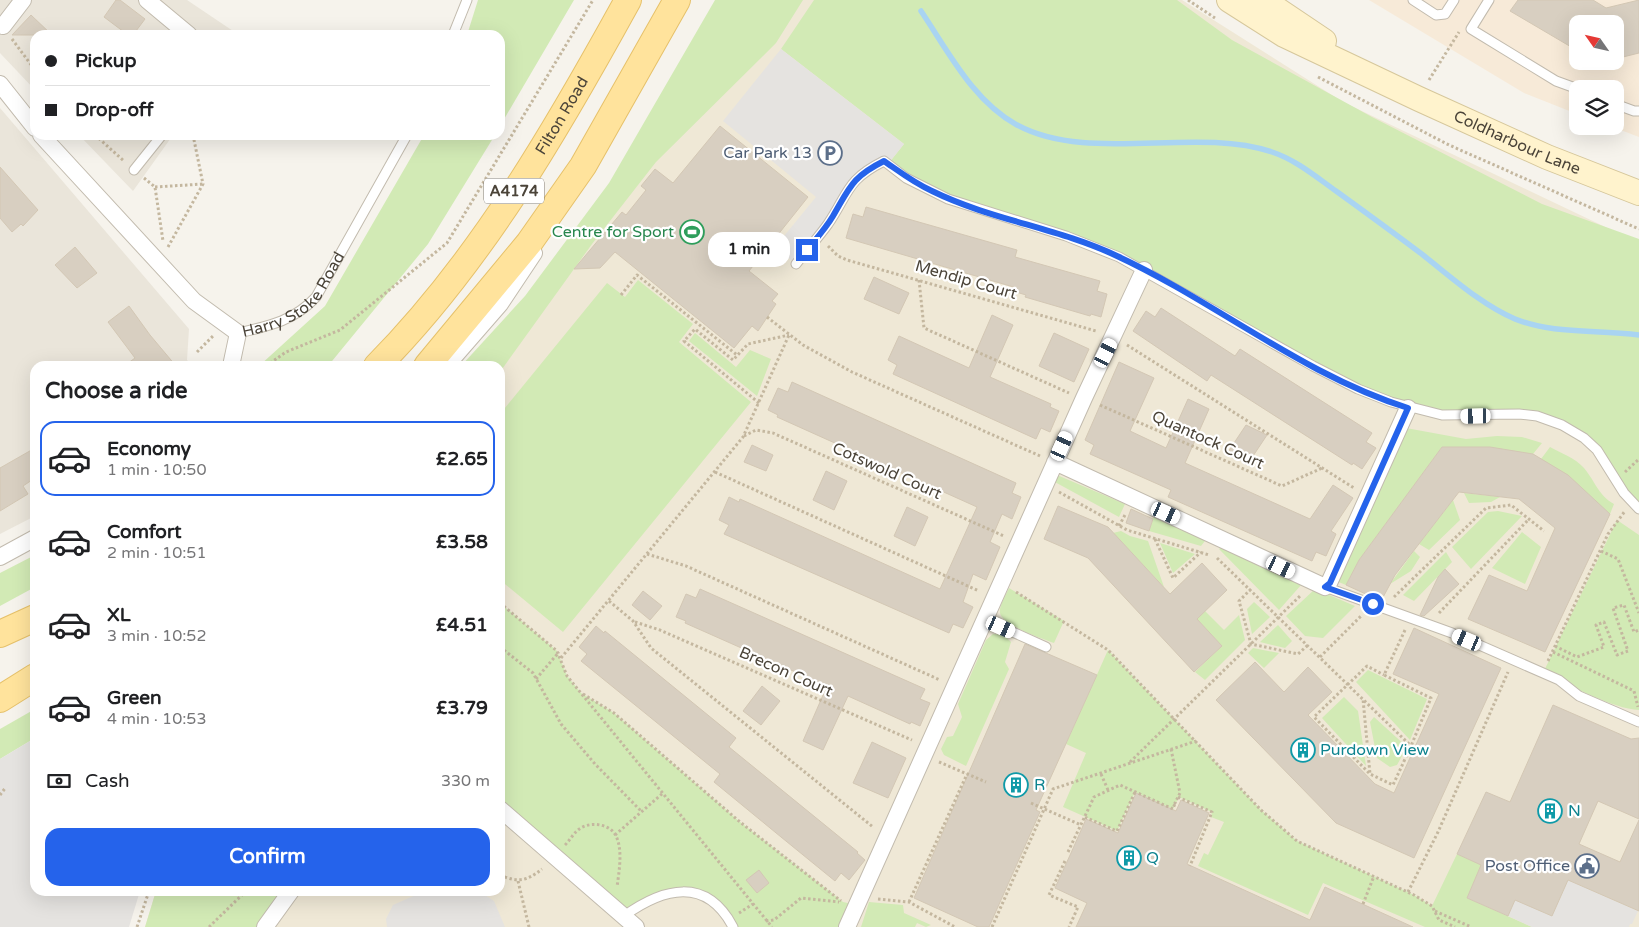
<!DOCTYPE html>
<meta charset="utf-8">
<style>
body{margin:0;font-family:"Varela Round",sans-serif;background:#f2f2f2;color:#202124;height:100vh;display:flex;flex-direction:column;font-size:19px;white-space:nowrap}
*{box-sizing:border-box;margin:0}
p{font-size:16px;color:#757577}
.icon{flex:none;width:28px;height:28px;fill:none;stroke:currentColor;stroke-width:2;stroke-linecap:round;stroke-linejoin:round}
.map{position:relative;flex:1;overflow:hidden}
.panel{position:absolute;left:30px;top:361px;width:475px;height:535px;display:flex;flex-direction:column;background:#fff;border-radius:15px;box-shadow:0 5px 20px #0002}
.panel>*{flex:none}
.guide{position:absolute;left:30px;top:30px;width:475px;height:110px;border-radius:15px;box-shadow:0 5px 20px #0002;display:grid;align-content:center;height:110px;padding:0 15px;background:#fff}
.needle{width:32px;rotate:304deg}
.buttons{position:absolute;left:1569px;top:15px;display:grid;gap:10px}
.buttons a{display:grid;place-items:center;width:55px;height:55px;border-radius:10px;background:#fff;box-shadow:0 5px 20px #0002;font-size:25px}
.end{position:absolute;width:22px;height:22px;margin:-11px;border:6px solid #2563eb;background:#fff;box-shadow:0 0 0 2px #fff}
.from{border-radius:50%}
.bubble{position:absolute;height:35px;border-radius:15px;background:#fff;box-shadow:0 5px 20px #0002;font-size:16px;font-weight:700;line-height:35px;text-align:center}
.car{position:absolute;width:15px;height:30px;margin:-15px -8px;border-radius:6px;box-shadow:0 0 4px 1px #0007;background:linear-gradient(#fff 24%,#345 0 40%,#fff 0 76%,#345 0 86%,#fff 0)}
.guide b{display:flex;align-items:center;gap:18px;height:48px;font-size:19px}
.guide b+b{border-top:1px solid #e0e0e0}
.guide i{width:12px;height:12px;background:#202124}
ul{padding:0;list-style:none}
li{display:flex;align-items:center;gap:15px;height:75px;margin:0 10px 8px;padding:0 5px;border:2px solid transparent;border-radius:15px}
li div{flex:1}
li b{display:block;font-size:19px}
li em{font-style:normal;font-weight:700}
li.active{border-color:#2563eb}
li>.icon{width:45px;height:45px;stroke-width:1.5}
h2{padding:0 15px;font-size:22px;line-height:60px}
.pay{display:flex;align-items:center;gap:12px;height:55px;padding:0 15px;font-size:19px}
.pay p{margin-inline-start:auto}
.cta{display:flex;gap:10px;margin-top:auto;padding:10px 15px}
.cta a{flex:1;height:58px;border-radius:15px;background:#2563eb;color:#fff;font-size:20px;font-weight:700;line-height:58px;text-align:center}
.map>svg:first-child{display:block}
.residential{fill:#eae5da}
.commercial{fill:#f7ead8;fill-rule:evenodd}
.education{fill:#efe8d6}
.green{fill:#d2eab5}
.parking{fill:#e5e3e0}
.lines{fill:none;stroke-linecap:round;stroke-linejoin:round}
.stream{stroke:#a9d4f2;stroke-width:5.5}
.building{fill:#d8cfc1;stroke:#d3c7b4}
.lane-casing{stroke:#c2bbae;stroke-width:11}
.street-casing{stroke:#c2bbae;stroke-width:18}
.secondary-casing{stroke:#d6c79b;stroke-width:26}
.primary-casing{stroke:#e6c16a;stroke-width:28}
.path{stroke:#c4b79f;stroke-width:3;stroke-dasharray:2.5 2.5;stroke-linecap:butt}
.lane{stroke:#fff;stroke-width:9}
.street{stroke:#fff;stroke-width:16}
.secondary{stroke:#fff3cd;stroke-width:24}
.primary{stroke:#ffe39c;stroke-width:26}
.route{stroke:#2563eb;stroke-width:6}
.labels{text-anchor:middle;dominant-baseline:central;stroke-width:4.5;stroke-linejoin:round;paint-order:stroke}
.shield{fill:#fff;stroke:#817c74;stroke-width:1}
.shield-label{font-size:15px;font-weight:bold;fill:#4b4439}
.street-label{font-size:16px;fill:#4b4439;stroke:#fff}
.service-label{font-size:16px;fill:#4e5e75;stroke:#fff;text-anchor:end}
.leisure-label{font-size:16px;fill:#27864d;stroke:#fff;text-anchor:end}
.culture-label{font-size:16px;fill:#0d838f;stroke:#fff;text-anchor:start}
</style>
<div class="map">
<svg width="1639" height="927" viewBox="0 0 1639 927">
<rect width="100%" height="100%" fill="#f6f3ec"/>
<path class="residential" d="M0,0H187L239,35H35V90L0,53Z
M0,108L189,329L187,360L193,366H35V516L0,534Z
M79,135H173L133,191Z"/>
<path class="commercial" d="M1369,0H1639V137L1610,126H1615V89H1578L1577,114L1524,93ZM1578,24H1615V61H1578Z"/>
<path class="education" d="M737,0H1182L1343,102L1639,243V927H145L156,891H500V371Z"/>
<path class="green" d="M478,0H574L500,126V35H467Z
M715,0H803L776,43L656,162L592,244L500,372V366H461L525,296L609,183Z
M814,0H1177L1232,40L1372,117L1542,204L1639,239V509L1591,444L1537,416L1459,417L1358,389L1119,257L948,199L888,164L904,144L781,49Z
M424,135H495L428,244L328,366H259L325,306Z
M638,280L693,324L679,342L751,402L563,632L500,580V414L607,283L625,297Z
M695,333L736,367L750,350L771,359L757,396L689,341Z
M1406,428L1466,439L1497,436L1522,437L1542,443L1533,454L1442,447L1359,560L1346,585L1336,581Z
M1550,447C1561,453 1575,458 1584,468C1595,481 1598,495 1614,504L1610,514L1541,459Z
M1057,475L1125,504L1119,517L1053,481Z
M1464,493L1500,497L1491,502L1469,503Z
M1453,500L1460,520L1429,550L1419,544Z
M1498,511L1522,516L1471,569L1452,547L1488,512Z
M1154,516L1208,537L1201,546L1149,531Z
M1617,520L1639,535V710C1613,709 1568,684 1543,673Z
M1121,531L1130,536L1148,541L1164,587L1113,533Z
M1522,532L1541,547L1525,584L1492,568Z
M1160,543L1195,554L1173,573Z
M1223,546L1302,584L1279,610L1219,549Z
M1414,551L1420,557L1411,571L1390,584Z
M1446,552L1452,562L1414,601L1403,595Z
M35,555V587L0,606V573Z
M1009,588L1064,621L1054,643C1043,639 1002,625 1000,613C999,605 1006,595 1009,588Z
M1315,589L1355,606L1323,638L1305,636L1286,616Z
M1254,602L1270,617L1252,634L1247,609Z
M500,603L557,651L567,676L581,693L614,713L740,822L843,902L857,905L847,927H733L711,901L678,892L624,916L500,809Z
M1205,611L1224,630L1239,615L1245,640L1205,680L1195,672L1222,646L1197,619Z
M1278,625L1292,641L1285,648L1260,642Z
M993,634L1004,635L1011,642L1005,662L1009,669L966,766L944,755L941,749L947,737L953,736L962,717L958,704L986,640Z
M1253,648L1279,653L1264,668L1248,653Z
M1108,650L1261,810L1297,841L1414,895L1432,906L1457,854L1470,860L1486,855L1467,898L1532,927H1425L1323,883L1308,915L1198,866L1204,853L1208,855L1224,822L1211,817L1212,812L1179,797L1173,809L1135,792L1117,831L1063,807L1086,753L1066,744Z
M1368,670L1427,699L1410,740L1356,682Z
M1344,697L1358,711L1366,766L1322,718Z
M35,709V738L0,759V729Z
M1374,717L1407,747L1397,765L1390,767L1377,758L1370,722Z
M156,891H291L265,927H145Z
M869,902L903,905L904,913L931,925L926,927L917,923L915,927H861Z"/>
<path class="parking" d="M781,49L904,144L888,164L863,173L796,264L775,247L816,197L723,121Z
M35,738V891H140L129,927H0V759Z
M1568,880L1638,911L1632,924H1630L1629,927H1532L1508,916L1515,900L1552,916Z
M425,891H479L494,901L505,927H387L386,919L393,905Z"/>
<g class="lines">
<path class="stream" d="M921,11C948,51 973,101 1017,125C1089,164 1194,126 1272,152C1296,160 1315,176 1336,191C1365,212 1394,233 1423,255C1451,277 1482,305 1515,319C1555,335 1598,329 1639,335"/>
</g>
<path class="building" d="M116,0H120L145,19L133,35H128L104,17Z
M1518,0H1593L1606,8L1639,0V53L1615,59V24H1578V51L1510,11Z
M31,15L52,35H12Z
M720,126L808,197L749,271L778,294L772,301L776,304L758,331L752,326L734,348L615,252L600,268L574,269L622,212L626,215L646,190L641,186L655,169L673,183Z
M0,167L38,210L23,226L21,224L12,232L0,218Z
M866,207L1017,250L1015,257L1100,281L1097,291L1107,294L1101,317L1091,314L1090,316L1025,297L1026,295L1016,292L1017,288L846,238L853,214L863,217Z
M75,247L97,273L77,288L55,265Z
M874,277L909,293L899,314L864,299Z
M129,306L150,335L176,366H124L135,358L108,322Z
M1161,308L1235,356L1240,349L1372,433L1366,442L1376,448L1362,469L1353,463L1352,465L1211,375L1207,381L1133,331L1146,311L1155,317Z
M992,315L1013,325L990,377L1051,404L1050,407L1059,411L1050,432L1041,428L1036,439L893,374L897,365L888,360L899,336L969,368Z
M1054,333L1089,349L1074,382L1039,366Z
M1119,362L1154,378L1130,431L1166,448L1188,399L1209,409L1185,463L1310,519L1333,485L1353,498L1331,531L1336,534L1326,556L1316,552L1312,561L1168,497L1171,490L1090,454L1094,445L1085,440Z
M792,382L1016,483L1012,493L1021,497L1012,519L1002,514L990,542L1000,547L986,580L973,574L963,602L973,607L963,628L953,624L949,633L724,534L729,525L719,520L729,497L739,502L740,499L940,589L977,507L777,417L778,415L768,410L778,388L788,392Z
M1246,425L1267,435L1247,465L1228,452Z
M752,445L773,455L766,471L744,462Z
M1442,447H1490L1533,454L1568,475L1610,514L1545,652L1468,619L1489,575L1527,591L1555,528L1519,499L1459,492L1395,575L1381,601L1346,585L1359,560Z
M35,448V478L23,486L28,494L0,511V468Z
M826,471L847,481L834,510L813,500Z
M1058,506L1108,527L1170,594L1202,563L1227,590L1197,619L1222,646L1194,672L1088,558L1044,539Z
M907,507L928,517L915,546L894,536Z
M1131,509L1153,519L1149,531L1126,523Z
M1445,569L1459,584L1424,616L1420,615L1438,577Z
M700,589L925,689L920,699L930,703L920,726L911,722L910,724L848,696L823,750L803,741L827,686L685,623L686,621L676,617L686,594L696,598Z
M643,591L662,606L650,620L632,605Z
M596,626L604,633L605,631L736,738L729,747L858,852L857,853L865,860L849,880L841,873L835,881L781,837L714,782L720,774L581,661L587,654L579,647Z
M1414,628L1501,668L1414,858L1336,823L1216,700L1255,662L1284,692L1308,667L1332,692L1308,715L1375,784L1394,793L1439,694L1393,674Z
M1025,644L1097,675L1036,810L1040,812L989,927H978L914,898Z
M762,686L780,701L761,725L743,711Z
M1553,705L1631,739L1639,738V819L1598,801L1579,844L1620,862L1639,820V911L1568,880L1552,916L1515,900L1508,916L1467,898L1481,865L1457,854L1486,792L1510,802Z
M872,742L906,758L888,798L853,783Z
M1136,793L1176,811L1181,800L1209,813L1187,864L1310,920L1325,887L1413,927H1076L1087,903L1055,888L1071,853L1086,819L1118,833Z
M759,870L769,883L757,893L746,880Z"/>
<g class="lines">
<g class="lane-casing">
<g id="lane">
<path d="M1413,0L1436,15L1445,14L1454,0"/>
<path d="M1489,0L1471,29L1556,81L1578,89"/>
<path d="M453,35L467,0"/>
<path d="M1615,104L1634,111H1639"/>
<path d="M134,170L162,135"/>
<path d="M796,264C806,251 818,238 828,224C849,193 846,180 884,161L906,178L948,199L1066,236L1119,257L1313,366L1358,389L1391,402L1442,415L1519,414L1537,416L1562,425L1584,438L1597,450L1624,493L1639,509"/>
<path id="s1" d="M238,333C269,326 294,321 316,297L407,135"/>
<path d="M1325,587L1452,633L1559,680L1579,696L1639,722"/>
<path d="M986,620L1046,647"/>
<path d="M624,916C663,888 706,876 733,927"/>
</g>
</g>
<g class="street-casing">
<path id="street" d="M147,0L189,35
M3,26L23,0
M0,84L35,128
M41,135L194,301L238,333L231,366
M446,366L500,304L534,253
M1055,462L1325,587L1329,583L1408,408
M0,557L35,538
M500,809L636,927
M265,927L291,891
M847,927L1084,398L1144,270"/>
</g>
<g class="secondary-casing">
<g id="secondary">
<path id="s2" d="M1229,0L1284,35L1419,99L1547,157L1639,193"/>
<path d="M1263,0L1324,41"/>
</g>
</g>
<g class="primary-casing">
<g id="primary">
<path id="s3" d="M377,366C481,261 557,129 628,0"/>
<path d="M427,366L529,243L583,166L677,0"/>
<path d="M0,634L35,618"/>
<path d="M0,699L35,677"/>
</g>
</g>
<path class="path" d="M1188,0L1215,18
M12,39L35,70
M1318,77L1449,145L1639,229
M1429,80L1459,32
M95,135L124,161
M144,178L155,187L163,241
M155,187L203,184
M828,246L838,256L847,260L1096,331
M168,247L203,184L193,135
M919,280L924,328L1069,393
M621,295L637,275L737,355
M767,317L803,345L852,372L1040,456
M1127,345L1354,488
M197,352L214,335
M266,366L286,352L340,330L447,243L593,0
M759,403L684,341L695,329L733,360L748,344L789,335
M1100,405L1282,486L1322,468
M744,436L756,430L773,433L1004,536
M715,472L979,591
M1625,472L1639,459
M1059,492L1127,530L1209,555
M1119,526L1126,513
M1155,539L1173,578L1201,552
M1601,551L1618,559L1639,613
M647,554L686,566L940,680
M1217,558L1411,746L1393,785L1370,774L1363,699
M1251,589L1239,601L1251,644L1298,654L1308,645
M1016,592L1108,650L1261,810L1297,841L1414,895L1432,906L1439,920L1455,927
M1394,597L1486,508L1511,505L1544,531
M609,601L633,621L651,648L873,827
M500,603L557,651L567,676L772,927
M1439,613L1529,519
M635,622L660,630L912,740
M1405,630L1384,675L1431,698L1411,746
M1555,646L1577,657L1604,647L1596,625L1604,622L1617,655L1628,651L1613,608L1624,605L1634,632L1639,630
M500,647L533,673L561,724L595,764L642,812
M1553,652L1634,691L1638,707
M1320,657L1362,615
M561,658L743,437L789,335
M1548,661L1608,534L1625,511
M536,679L559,652
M583,694L614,713L740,822L841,901
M1171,749L1180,793L1175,803L1178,805
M939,762L986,782
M1130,762L1301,595
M1369,773L1314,717L1367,666L1384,675
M1101,774L1108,790
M0,795L6,787
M1178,797L1212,812L1190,866
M1031,803L1081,825
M1085,817L1117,831L1135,792
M615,835L663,793
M565,845C570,840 573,834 578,830C588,821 610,823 616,836C623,850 619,872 617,887
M1068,852L1094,797L1120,785L1173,809L1175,803
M1065,861L1049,895L1078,907L1069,927
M500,875C518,883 527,881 542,869
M518,881L529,927
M1408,892L1438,832L1508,672
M878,899L909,902L955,927
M909,902L967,774
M1363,904L1374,876
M1435,911L1471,927
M739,913L753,904
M766,921L774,920L801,898L839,902
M137,927L149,891
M209,927L246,891
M992,927L1053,789L1196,741"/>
<use href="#lane" class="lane"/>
<use href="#street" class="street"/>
<use href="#secondary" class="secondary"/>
<use href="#primary" class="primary"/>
</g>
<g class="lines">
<path class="route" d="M807,250C816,239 826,228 833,216C850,187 852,177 884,161C900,172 914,183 932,191C991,220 1058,228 1117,256C1216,302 1303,375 1408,408L1330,583L1325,587L1373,604"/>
</g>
<defs>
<g id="parking-ring" transform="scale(1.25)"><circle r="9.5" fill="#fff" stroke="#5c6f8a" stroke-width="1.5"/><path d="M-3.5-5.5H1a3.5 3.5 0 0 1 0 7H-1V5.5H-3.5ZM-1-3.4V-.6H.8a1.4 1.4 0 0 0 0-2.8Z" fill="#5c6f8a"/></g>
<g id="stadium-ring" transform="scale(1.25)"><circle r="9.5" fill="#fff" stroke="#2e9e5b" stroke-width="1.5"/><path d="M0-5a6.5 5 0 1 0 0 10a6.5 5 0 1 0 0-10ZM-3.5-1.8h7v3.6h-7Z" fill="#2e9e5b"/></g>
<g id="building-ring" transform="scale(1.25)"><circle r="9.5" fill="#fff" stroke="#0f9aa8" stroke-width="1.5"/><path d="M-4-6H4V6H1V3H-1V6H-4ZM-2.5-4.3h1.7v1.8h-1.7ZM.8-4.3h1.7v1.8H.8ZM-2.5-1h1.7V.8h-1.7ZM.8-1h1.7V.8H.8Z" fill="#0f9aa8"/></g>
<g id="civic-ring" transform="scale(1.25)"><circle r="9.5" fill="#fff" stroke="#5c6f8a" stroke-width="1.5"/><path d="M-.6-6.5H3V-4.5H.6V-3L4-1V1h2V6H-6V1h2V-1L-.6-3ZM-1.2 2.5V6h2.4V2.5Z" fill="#5c6f8a"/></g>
</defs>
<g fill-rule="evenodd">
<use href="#parking-ring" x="830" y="153"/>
<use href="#stadium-ring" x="692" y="232"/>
<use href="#building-ring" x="1303" y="750"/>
<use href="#building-ring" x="1016" y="785"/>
<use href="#building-ring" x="1550" y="811"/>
<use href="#building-ring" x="1129" y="858"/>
<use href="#civic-ring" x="1587" y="866"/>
</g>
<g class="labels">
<rect class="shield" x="484" y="178.5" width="60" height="25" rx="4"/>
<g class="shield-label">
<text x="514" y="191">A4174</text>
</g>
<g class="street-label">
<text stroke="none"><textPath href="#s3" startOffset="312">Filton Road</textPath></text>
<text stroke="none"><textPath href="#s2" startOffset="322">Coldharbour Lane</textPath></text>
<text transform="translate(966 280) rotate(16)">Mendip Court</text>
<text stroke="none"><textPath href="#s1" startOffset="71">Harry Stoke Road</textPath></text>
<text transform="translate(1208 440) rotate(24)">Quantock Court</text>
<text transform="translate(887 471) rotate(24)">Cotswold Court</text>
<text transform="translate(786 672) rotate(24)">Brecon Court</text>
</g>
<g class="service-label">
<text x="812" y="153">Car Park 13</text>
<text x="1570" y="866">Post Office</text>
</g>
<g class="leisure-label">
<text x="674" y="232">Centre for Sport</text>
</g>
<g class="culture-label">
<text x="1320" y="750">Purdown View</text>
<text x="1034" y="785">R</text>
<text x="1568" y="811">N</text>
<text x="1146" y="858">Q</text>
</g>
</g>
</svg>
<div class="buttons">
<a><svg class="needle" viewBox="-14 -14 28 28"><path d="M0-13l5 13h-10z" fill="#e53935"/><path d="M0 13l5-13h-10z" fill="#757577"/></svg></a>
<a><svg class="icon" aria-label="layers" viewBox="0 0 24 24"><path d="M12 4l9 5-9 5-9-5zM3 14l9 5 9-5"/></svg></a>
</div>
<i class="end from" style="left:1373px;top:604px"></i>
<i class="end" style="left:807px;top:250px"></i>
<div class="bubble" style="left:708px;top:232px;width:82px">1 min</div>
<i class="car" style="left:1106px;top:353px;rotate:27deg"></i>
<i class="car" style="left:1476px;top:416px;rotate:269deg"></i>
<i class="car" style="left:1062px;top:446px;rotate:24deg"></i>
<i class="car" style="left:1166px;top:513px;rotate:114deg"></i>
<i class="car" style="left:1281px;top:567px;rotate:116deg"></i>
<i class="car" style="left:1001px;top:627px;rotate:114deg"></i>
<i class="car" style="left:1467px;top:640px;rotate:293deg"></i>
<div class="guide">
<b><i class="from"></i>Pickup</b>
<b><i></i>Drop-off</b>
</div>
<section class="panel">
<h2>Choose a ride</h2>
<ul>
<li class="active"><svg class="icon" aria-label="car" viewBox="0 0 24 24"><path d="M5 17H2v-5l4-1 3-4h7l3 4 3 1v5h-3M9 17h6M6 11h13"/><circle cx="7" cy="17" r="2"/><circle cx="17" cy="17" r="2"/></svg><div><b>Economy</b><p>1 min · 10:50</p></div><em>£2.65</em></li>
<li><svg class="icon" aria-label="car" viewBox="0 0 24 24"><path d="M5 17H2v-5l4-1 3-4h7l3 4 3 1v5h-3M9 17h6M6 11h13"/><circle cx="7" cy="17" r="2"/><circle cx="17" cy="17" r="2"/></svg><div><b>Comfort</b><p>2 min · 10:51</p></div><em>£3.58</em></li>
<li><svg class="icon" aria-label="car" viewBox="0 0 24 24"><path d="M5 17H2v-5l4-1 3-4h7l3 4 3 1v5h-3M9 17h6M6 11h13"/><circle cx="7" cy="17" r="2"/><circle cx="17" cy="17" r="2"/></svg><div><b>XL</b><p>3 min · 10:52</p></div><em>£4.51</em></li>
<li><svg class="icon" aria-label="car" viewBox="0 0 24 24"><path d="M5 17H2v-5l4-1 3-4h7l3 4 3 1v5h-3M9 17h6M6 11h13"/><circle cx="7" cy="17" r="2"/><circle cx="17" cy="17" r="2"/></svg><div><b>Green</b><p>4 min · 10:53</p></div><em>£3.79</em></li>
</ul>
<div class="pay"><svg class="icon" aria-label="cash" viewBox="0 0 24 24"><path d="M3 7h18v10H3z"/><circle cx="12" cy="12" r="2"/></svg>Cash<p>330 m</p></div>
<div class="cta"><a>Confirm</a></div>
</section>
</div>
